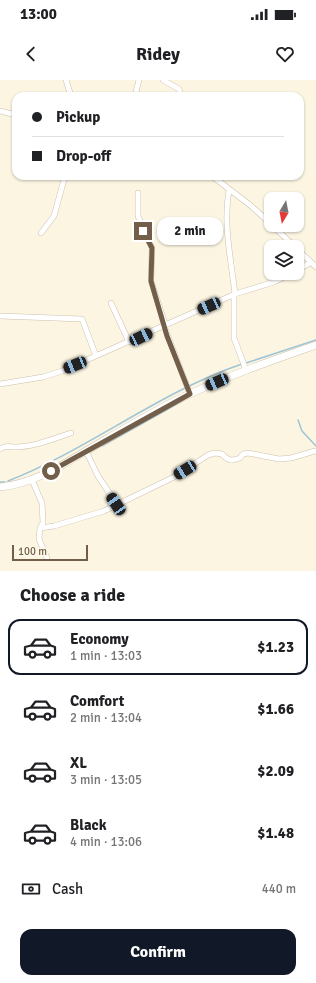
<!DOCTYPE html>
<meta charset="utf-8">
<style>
body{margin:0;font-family:Signika,sans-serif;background:#f2f2f2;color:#202124;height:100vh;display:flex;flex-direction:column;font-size:15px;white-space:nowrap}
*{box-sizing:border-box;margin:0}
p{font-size:13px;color:#757577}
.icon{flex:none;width:22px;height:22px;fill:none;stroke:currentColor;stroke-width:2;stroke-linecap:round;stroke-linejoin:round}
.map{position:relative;height:491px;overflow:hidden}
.side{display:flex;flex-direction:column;background:#fff;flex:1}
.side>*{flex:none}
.banner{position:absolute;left:12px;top:12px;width:292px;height:88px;border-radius:12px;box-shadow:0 1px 3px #0004;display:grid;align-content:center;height:88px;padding:0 20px;background:#fff}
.needle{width:26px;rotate:190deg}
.tools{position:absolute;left:264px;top:112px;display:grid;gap:8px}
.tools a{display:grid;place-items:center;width:40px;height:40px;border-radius:8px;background:#fff;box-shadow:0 1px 3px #0004;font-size:20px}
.scale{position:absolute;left:12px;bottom:10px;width:76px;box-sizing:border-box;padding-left:4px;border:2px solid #725e49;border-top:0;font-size:11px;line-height:14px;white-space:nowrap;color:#725e49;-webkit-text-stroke:3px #fff9e8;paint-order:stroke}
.end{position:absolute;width:18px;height:18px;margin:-9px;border:5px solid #725e49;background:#fff;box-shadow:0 0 0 2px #fff}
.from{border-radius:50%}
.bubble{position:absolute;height:28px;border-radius:12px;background:#fff;box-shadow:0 1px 3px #0004;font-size:13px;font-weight:800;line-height:28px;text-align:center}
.car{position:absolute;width:12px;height:24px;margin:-12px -6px;border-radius:5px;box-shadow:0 0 3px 1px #0007;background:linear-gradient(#222 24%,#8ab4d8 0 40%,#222 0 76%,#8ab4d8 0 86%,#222 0)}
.banner b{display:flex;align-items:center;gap:14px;height:38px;font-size:15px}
.banner b+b{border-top:1px solid #e0e0e0}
.banner i{width:10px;height:10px;background:#202124}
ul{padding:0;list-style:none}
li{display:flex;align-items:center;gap:12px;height:56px;margin:0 8px 6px;padding:0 12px;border:2px solid transparent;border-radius:12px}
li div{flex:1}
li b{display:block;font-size:15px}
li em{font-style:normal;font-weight:800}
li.selected{border-color:#111827}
li>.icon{width:36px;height:36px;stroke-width:1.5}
h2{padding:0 20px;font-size:18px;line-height:48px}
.pay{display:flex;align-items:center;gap:10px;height:44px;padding:0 20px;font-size:15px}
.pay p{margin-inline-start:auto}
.button{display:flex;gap:8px;margin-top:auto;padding:8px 20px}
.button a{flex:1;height:46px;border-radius:12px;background:#111827;color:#fff;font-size:16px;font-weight:800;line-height:46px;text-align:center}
.status{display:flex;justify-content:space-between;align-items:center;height:28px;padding:0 20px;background:#fff;direction:ltr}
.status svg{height:11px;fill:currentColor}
header{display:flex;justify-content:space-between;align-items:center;height:52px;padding:0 20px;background:#fff;font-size:18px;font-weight:800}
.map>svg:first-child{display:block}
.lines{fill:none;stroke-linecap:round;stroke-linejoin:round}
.stream{stroke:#9ec5d6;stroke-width:1.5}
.street-casing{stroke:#cec0ac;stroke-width:6}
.secondary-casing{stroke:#cfbfa7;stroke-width:8}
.street{stroke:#fff;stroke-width:5}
.secondary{stroke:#fff;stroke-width:7}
.route{stroke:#725e49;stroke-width:5}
</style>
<div class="status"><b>13:00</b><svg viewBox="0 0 49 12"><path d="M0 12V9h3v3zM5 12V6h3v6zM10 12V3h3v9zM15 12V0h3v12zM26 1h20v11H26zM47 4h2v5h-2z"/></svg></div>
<header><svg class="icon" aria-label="back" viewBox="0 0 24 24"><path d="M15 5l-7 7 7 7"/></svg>Ridey<svg class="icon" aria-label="heart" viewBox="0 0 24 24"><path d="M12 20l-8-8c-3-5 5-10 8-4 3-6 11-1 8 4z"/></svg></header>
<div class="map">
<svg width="316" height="491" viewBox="0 0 316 491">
<rect width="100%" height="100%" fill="#fbf5e2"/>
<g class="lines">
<path class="stream" d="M246,283L316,260
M298,340L302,351L316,366
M102,366L184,320
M8,401C88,370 159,312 242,284
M0,402H5"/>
<g class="street-casing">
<path id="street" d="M66,0L71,16
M163,0L179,9L181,16
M135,16L139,0
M0,31L16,35
M212,96L250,125L271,144
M229,110C223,145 231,179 235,214
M138,113V136L152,168L151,201L165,244
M272,145L295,167
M41,153L54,136L65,96
M297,169L316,187
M297,190L310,183
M234,215V258L246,290
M111,223L129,262
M0,236L82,239L96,276
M164,246L190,314
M0,304L43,297L62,291L235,214L274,202L292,193
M0,369C5,365 9,367 15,367C34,367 53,359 71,353
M86,371L98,396L116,423
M32,400L42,423L43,443L40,448L39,459L47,478
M40,448L54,446L104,431L174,397L208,375L215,373L222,374C228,381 232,381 240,378L243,374L248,373L279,379L291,378L315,371"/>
</g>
<g class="secondary-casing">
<path id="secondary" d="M0,407C32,404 59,387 86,371C117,353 148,334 181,318C225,297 270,281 316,265"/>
</g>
<use href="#street" class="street"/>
<use href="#secondary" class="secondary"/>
</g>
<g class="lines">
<path class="route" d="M51,391L190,314L167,256L155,215L151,201L152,168L143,151"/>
</g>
</svg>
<div class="tools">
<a><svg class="needle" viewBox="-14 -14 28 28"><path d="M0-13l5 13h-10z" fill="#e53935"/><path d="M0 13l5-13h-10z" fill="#757577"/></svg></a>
<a><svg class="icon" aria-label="layers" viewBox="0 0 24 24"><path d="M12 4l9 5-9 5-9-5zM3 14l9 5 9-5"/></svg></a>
</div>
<div class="scale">100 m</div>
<i class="end from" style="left:51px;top:391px"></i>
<i class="end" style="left:143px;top:151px"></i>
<div class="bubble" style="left:157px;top:137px;width:66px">2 min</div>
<i class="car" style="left:209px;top:226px;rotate:246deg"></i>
<i class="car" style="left:141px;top:257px;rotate:65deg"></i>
<i class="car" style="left:75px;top:285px;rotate:248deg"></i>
<i class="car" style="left:217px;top:302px;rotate:247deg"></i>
<i class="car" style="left:185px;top:390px;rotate:239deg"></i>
<i class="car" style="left:116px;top:424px;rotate:326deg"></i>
<div class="banner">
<b><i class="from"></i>Pickup</b>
<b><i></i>Drop-off</b>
</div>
</div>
<section class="side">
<h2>Choose a ride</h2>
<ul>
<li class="selected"><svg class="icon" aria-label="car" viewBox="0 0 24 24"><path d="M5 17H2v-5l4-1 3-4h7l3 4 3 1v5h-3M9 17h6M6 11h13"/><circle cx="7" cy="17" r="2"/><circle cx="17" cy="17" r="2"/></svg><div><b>Economy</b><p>1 min · 13:03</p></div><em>$1.23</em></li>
<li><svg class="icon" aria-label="car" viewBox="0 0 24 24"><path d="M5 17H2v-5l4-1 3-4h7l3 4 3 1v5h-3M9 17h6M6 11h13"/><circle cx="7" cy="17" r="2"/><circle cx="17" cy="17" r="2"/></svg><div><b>Comfort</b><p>2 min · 13:04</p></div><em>$1.66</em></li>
<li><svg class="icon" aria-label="car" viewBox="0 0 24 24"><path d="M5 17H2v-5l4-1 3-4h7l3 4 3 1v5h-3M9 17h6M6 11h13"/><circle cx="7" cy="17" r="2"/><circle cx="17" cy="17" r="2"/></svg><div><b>XL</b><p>3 min · 13:05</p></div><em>$2.09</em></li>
<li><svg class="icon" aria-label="car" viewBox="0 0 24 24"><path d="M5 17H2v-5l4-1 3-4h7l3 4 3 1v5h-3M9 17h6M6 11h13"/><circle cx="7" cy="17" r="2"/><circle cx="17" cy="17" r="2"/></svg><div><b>Black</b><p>4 min · 13:06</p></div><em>$1.48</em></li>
</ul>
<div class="pay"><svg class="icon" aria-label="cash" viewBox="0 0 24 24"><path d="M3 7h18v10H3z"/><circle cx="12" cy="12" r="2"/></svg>Cash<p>440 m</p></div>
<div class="button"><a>Confirm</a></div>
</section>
